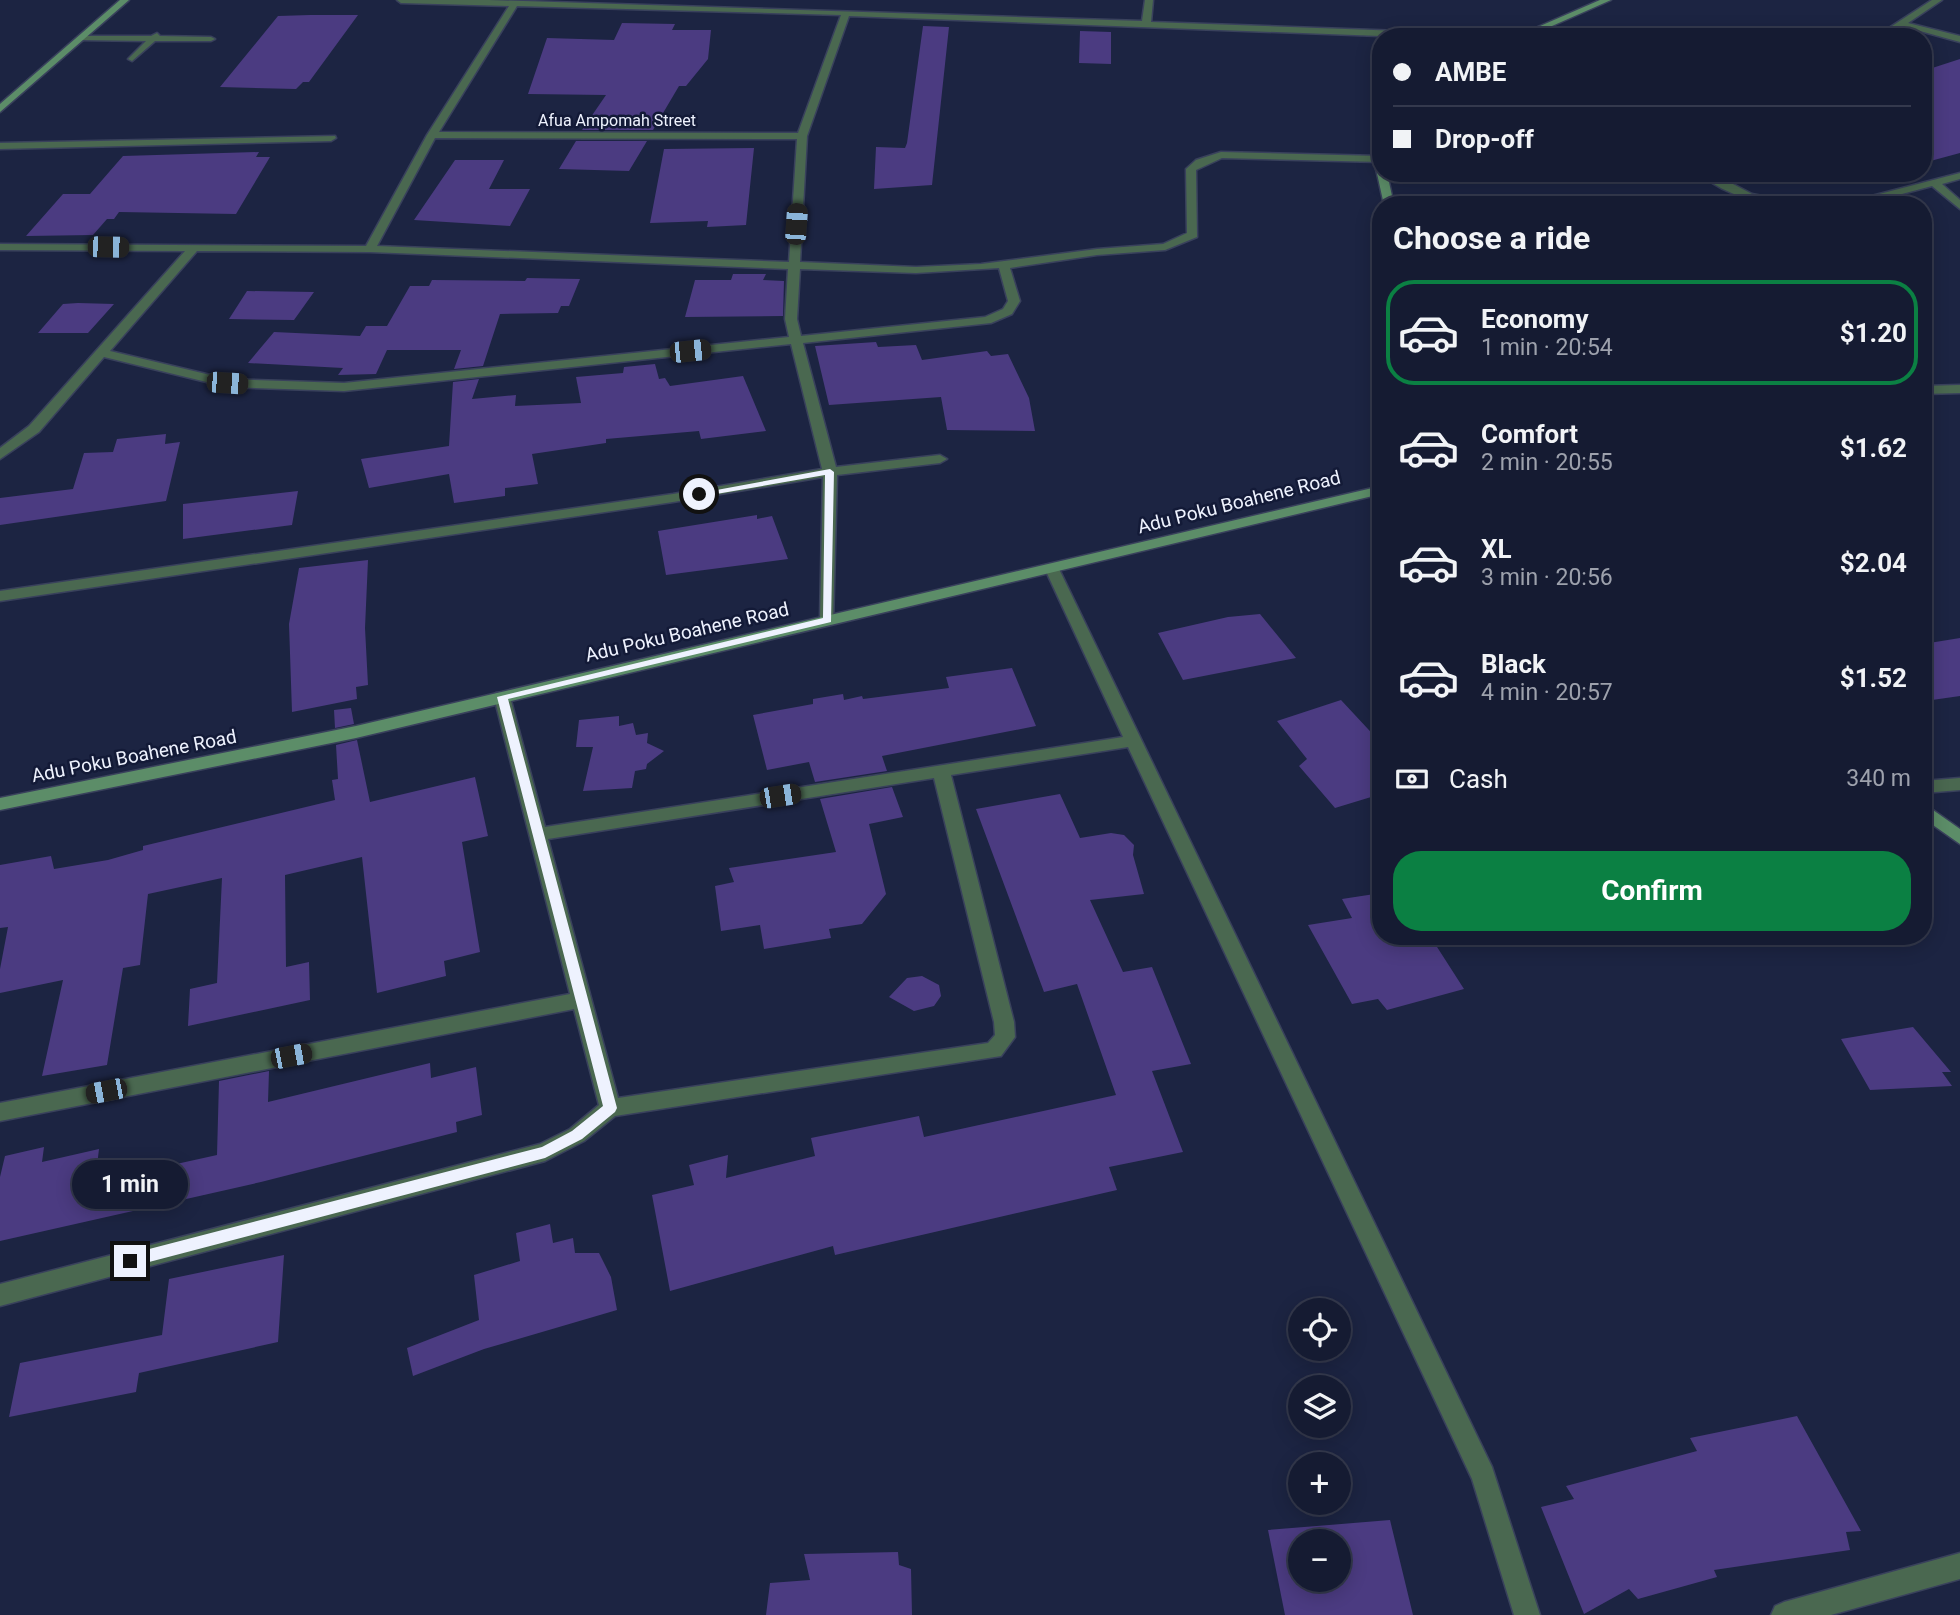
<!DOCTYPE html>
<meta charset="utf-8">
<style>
body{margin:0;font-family:Roboto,sans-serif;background:#22283e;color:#f1f3f6;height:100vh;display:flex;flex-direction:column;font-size:26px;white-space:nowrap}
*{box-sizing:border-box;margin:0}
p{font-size:23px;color:#9da1ac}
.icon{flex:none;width:38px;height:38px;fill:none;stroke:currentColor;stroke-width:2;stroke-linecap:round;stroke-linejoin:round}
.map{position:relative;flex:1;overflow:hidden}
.panel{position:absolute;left:1372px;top:196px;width:560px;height:749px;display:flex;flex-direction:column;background:#151b32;border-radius:28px;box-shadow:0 4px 18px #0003,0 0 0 2px #34394d}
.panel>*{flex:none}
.hud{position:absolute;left:1372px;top:28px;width:560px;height:154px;border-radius:28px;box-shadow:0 4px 18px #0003,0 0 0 2px #34394d;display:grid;align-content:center;height:154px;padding:0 21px;background:#151b32}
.fabs{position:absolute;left:1288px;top:1298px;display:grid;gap:14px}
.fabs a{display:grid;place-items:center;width:63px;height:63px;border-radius:50%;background:#151b32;box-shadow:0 4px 18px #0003,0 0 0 2px #34394d;font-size:35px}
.end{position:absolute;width:32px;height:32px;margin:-16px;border:9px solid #eef2fe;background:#111;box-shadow:0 0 0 4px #111}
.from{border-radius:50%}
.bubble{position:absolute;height:49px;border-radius:24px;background:#151b32;box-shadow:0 4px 18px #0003,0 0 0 2px #34394d;font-size:23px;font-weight:700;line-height:49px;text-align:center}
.car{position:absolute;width:21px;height:42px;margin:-21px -10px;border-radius:9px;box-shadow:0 0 5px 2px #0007;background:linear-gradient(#222 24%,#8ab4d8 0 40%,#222 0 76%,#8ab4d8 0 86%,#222 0)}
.hud b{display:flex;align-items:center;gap:24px;height:66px;font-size:26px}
.hud b+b{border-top:2px solid #34394d}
.hud i{width:18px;height:18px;background:#f1f3f6}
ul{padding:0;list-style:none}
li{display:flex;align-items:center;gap:21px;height:105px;margin:0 14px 10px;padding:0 7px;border:4px solid transparent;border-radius:28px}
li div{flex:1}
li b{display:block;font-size:26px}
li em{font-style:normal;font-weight:700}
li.selected{border-color:#0b8043}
li>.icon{width:63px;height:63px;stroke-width:1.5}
h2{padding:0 21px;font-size:32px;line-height:84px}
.pay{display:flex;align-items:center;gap:18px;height:77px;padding:0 21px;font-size:26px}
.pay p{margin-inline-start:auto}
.button{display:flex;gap:14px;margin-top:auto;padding:14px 21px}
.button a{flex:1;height:80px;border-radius:28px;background:#0b8043;color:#fff;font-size:28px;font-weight:700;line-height:80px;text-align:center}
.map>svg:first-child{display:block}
.building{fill:#4b3b81;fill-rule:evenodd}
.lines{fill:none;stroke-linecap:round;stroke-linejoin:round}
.lane-casing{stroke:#39415c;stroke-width:3}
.street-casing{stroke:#39415c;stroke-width:3}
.secondary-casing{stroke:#39415c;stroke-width:3}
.lane{fill:#4a6850;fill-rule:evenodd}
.street{fill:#4a6850;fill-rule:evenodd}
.secondary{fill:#5c8d68;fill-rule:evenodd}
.route{fill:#eef2fe}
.labels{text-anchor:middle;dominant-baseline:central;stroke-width:5;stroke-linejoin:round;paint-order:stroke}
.far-street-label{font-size:16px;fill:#eef2fe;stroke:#131a37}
.street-label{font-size:19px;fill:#eef2fe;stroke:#131a37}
</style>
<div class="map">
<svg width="1960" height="1615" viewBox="0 0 1960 1615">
<rect width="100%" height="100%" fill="#1c2442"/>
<path class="building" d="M310,15H358L309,82H303L296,89L220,87L278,16Z
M622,23L675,24L672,30H711L708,59L686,86H679L653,130H582L606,95L528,94L547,38L614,40Z
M923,26L949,27L932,185L874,189L876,147L905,148L907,143Z
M1080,31L1111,32V64L1079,63Z
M1960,59V153L1923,163V71Z
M576,141H647L629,171L559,169Z
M754,148L746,225L707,227L708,221L650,223L664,149Z
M259,152L256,157H270L236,214L119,212L114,219H107L93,235L26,236L63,194H90L123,156Z
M455,160H504L489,189H530L510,226L414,220Z
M733,274H766L763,280L784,281L783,316L685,317L695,280H731Z
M527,278L580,279L569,306H561L558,313L500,314L483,366L454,369L461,350H387L376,374L338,375L343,368L248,363L274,332L360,336L366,326H387L410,286H429L432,280L525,281Z
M247,291L314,292L294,320L229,319Z
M63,304L78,303L114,304L88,333H38Z
M876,342L878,347L916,345L922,360L987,351L991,356L1008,354L1029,398L1035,431L947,430L941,397L829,405L815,346Z
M655,364L659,379L665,378L670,386L743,376L766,431L701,439L699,431L606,439V443L532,454L538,484L505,488V496L454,503L449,474L369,488L361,459L449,446L453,382L479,379L472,399L516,395L515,406L581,403L576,377L623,373L624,367Z
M166,434L165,444L180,442L166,501L0,525V498L73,489L84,453L113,452L117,439Z
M298,491L292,525L183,539V504Z
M757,515V519L772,516L788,559L666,575L658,531Z
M368,560L365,628L368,685L356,687L357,699L292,712L289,624L299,568Z
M1260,614L1296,658L1183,680L1158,633L1228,617Z
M1960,638V696L1932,700L1923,691V644Z
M1012,668L1036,726L882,756L887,771L815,782L809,762L767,770L753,715L813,704V699L843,694L844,700L862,696L863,699L949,688L946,677Z
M1341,700L1381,743V794L1335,808L1299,766L1307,759L1277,721Z
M351,708L354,724L335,728L334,710Z
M619,716V726L633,723L636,735L648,733L647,743L664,751L647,764L646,769L635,771L632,788L583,791L593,747H576L579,720Z
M357,740L370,802L475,777L488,836L462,842L480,952L444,961L446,976L377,993L362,857L285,875L286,967L309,962L310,1000L188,1026L190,989L217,983L222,878L148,894L140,965L123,968L107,1065L42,1076L63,980L0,993V969L8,927L0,928V865L51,856L54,869L108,860L143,850V846L335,800L332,780L338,779L336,745Z
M892,787L903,817L869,824L886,894L862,924L829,929L831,938L764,949L760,925L721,931L715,886L734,882L729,868L836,852L820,799Z
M1060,794L1080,838L1111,833L1124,835L1134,845L1133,855L1144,894L1090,900L1123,972L1152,967L1191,1064L1152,1071L1183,1152L1109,1167L1117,1190L835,1255L833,1246L670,1291L652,1195L694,1185L689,1165L728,1155L726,1178L815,1156L811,1138L919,1116L924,1137L1116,1095L1077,984L1044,992L976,809Z
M1381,893V936H1430L1464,989L1387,1010L1378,999L1352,1004L1308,925L1352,918L1342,899Z
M922,976L939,985L941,996L934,1006L914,1011L889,997L907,978Z
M1913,1027L1951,1072H1942L1952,1086L1870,1090L1841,1039Z
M430,1063L431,1078L476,1067L482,1115L456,1122L457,1132L261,1182L0,1241V1177L5,1156L44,1147L42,1162L99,1149L95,1182L217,1155L219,1081L269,1071L268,1102Z
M550,1224L553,1243L573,1238L575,1253H599L611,1277L617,1310L484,1349L413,1376L407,1348L479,1320L474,1275L520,1261L516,1233Z
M284,1255L278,1342L139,1373L136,1392L9,1417L20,1363L162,1335L169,1279Z
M1797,1416L1861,1531L1846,1532L1850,1550L1714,1570L1717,1577L1638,1599L1629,1589L1584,1614L1541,1507L1574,1499L1566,1486L1697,1451L1690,1438Z
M1390,1520L1413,1615H1285L1268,1530ZM1300,1542H1339V1580H1300Z
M898,1552L899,1565L911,1569L912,1615H766L770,1583L810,1580L804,1554Z"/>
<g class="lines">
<g class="lane-casing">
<path id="lane" d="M157,33L160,36L211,37L215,39L211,41H155L132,61L128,59L146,41L81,40L77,38L81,36H151Z"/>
</g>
<g class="street-casing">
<path id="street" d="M397,0H489L1142,21L1145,0H1153L1151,22L1484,34L1488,37H1406L849,16L807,136L800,262L916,267L981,264L1097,249L1163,244L1187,233L1186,169L1196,160L1221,152L1379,156L1381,162L1222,158L1196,170L1197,237L1165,250L1097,255L1010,268L1020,301L1012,314L991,323L803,343L836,467L940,455L947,459L940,463L837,475L833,623H823L820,620L823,477L673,502L0,601V591L673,494L822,469L791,344L344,391L227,387L104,357L39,432L0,459V448L29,426L185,251L0,250V244L366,246L427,135L509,6L401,3ZM517,6L841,15L798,133L439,132ZM435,138L797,139L789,262L377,246ZM197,251L370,252L788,269L785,319L789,337L344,383L227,379L110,351ZM999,268L1008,301L1003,309L985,317L801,336L797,319L800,269L916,273Z
M1932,0H1942L1908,23L1960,36V42L1902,26L1886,37H1875Z
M335,136L336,138L331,141L0,149V143Z
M1699,173H1712L1752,194L1808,205C1769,205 1730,200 1699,173Z
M1960,173V179L1942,184L1960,200V209L1932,186L1864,204L1816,205L1821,202L1864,198Z
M1960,385V393L1923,394V386Z
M1052,565L1059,569L1492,1467L1540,1615H1514L1472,1479L1128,747L951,775L1014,1022L1015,1037L1001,1056L615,1116L584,1141L545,1161L0,1306V1284L540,1144L570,1129L599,1105L574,1009L0,1121V1103L570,994L494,697L496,693H508L510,697L545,827L1123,737L1045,569ZM934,778L994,1022L995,1035L988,1043L618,1098L548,839Z
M1960,778V790L1923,793V781Z
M1960,1553V1579L1831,1615H1771L1775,1606L1784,1602Z"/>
</g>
<g class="secondary-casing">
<path id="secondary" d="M120,0H129L0,112V104Z
M1600,0H1611L1527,37H1515Z
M1381,148V173H1387L1394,205H1384L1376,169V151Z
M1381,486V494L356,738L0,810V798L356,726Z
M1923,803L1960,829V844L1923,818Z"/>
</g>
<use href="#lane" class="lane"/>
<use href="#street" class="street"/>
<use href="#secondary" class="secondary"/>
</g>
<path class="route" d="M830,469L834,472L831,622L508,699L617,1108L615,1112L582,1139L545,1158L130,1267L125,1265V1256L130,1254L542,1147L572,1131L603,1106L497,697L823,618L825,475L699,497L695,494Z"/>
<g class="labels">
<g class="far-street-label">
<text x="617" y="120">Afua Ampomah Street</text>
</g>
<g class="street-label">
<text transform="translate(1239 502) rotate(-14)">Adu Poku Boahene Road</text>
<text transform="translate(687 632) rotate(-13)">Adu Poku Boahene Road</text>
<text transform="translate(134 756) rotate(-11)">Adu Poku Boahene Road</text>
</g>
</g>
</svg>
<div class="fabs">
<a><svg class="icon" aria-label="locate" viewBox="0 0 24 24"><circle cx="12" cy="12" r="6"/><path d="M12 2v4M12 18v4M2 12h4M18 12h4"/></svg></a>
<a><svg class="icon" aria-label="layers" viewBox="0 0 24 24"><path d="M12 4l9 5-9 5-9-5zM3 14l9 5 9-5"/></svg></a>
<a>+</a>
<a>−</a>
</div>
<i class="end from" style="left:699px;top:494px"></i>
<i class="end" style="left:130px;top:1261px"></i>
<div class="bubble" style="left:72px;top:1160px;width:116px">1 min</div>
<i class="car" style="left:796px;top:224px;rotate:4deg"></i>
<i class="car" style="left:108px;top:247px;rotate:91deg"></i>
<i class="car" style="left:690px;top:351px;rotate:84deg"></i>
<i class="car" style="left:227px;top:383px;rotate:94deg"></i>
<i class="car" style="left:780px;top:796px;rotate:81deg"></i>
<i class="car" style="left:291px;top:1056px;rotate:79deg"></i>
<i class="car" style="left:106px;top:1091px;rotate:259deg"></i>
<div class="hud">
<b><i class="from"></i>AMBE</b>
<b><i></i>Drop-off</b>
</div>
<section class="panel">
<h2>Choose a ride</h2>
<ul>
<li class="selected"><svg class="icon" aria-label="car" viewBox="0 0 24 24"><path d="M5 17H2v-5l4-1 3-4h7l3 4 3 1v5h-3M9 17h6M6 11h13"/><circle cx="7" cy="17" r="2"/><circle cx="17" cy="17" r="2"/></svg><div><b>Economy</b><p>1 min · 20:54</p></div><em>$1.20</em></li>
<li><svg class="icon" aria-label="car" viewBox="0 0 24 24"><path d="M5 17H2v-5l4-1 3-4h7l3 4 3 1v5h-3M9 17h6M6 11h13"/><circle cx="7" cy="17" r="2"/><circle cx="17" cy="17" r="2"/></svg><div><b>Comfort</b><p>2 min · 20:55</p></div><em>$1.62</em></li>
<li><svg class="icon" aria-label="car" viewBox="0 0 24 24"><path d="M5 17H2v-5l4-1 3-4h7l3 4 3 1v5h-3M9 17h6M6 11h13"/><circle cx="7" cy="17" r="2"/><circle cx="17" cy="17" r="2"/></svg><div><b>XL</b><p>3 min · 20:56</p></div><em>$2.04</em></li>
<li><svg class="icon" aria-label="car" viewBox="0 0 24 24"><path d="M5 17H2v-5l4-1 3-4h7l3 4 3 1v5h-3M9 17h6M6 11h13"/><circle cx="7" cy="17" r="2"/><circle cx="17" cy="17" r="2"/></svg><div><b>Black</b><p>4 min · 20:57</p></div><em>$1.52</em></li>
</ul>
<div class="pay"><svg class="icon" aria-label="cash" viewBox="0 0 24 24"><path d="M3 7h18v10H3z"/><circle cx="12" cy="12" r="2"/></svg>Cash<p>340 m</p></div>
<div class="button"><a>Confirm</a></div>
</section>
</div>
